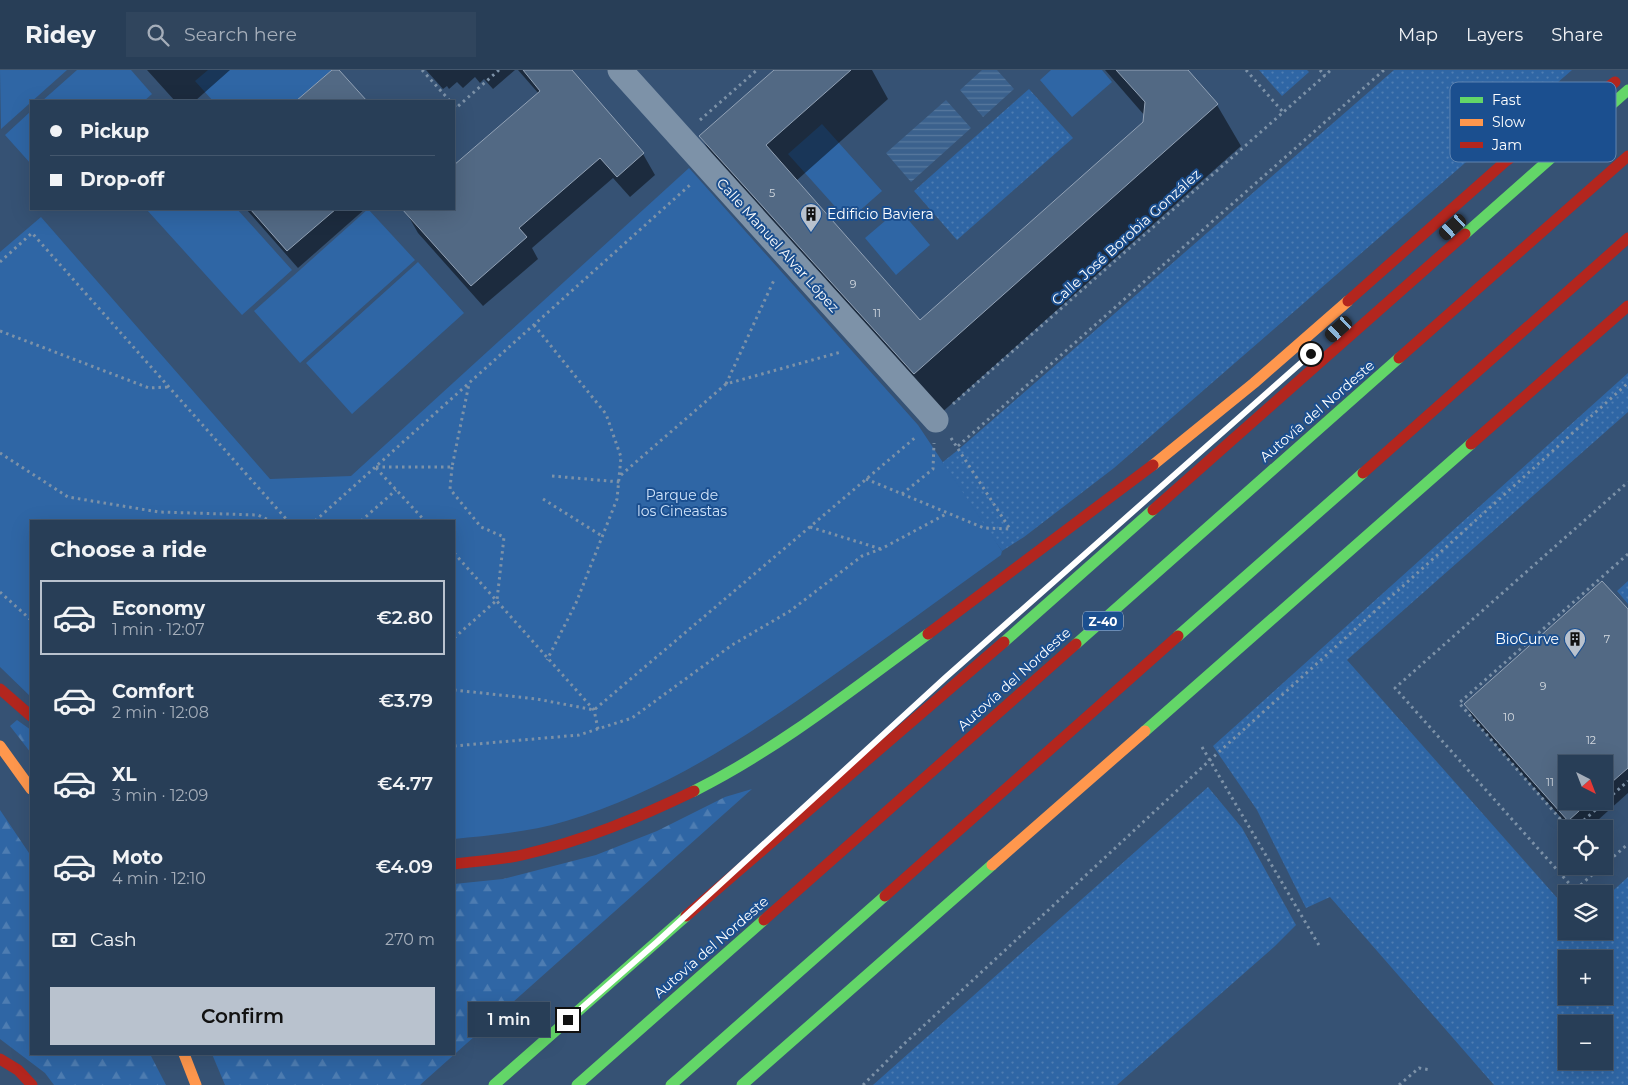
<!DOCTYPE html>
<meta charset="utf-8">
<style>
body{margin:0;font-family:Montserrat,sans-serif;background:#30455d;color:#f1f3f6;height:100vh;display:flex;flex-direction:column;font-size:19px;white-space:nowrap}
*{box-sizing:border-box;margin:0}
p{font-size:16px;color:#a5aeba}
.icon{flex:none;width:28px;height:28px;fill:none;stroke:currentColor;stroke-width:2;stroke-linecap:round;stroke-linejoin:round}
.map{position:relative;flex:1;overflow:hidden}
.side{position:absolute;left:30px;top:450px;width:425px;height:535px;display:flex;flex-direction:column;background:#283e57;border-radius:0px;box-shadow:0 5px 20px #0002,0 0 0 1px #44576d}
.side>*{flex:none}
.banner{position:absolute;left:30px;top:30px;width:425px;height:110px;border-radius:0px;box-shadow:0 5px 20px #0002,0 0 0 1px #44576d;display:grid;align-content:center;height:110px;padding:0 20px;background:#283e57}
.needle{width:32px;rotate:138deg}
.buttons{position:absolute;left:1558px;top:685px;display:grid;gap:10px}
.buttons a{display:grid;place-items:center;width:55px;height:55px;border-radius:0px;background:#283e57;box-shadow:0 5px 20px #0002,0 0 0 1px #44576d;font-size:25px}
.end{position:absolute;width:22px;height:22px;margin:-11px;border:6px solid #fff;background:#111;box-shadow:0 0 0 2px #111}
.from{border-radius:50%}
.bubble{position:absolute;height:35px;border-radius:0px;background:#283e57;box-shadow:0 5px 20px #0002,0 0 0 1px #44576d;font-size:16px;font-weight:600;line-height:35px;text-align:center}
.car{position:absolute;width:15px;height:30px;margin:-15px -8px;border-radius:6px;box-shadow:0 0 4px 1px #0007;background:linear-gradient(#222 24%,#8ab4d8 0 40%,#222 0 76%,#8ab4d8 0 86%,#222 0)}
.banner b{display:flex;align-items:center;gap:18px;height:48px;font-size:19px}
.banner b+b{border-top:1px solid #44576d}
.banner i{width:12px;height:12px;background:#f1f3f6}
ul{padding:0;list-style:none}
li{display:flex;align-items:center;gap:15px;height:75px;margin:0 10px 8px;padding:0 10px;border:2px solid transparent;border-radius:0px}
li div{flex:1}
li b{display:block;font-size:19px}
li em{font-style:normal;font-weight:600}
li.current{border-color:#b9c2ce}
li>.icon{width:45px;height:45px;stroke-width:1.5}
h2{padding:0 20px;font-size:22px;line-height:60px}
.pay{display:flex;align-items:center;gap:12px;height:55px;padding:0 20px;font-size:19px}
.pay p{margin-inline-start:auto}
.action{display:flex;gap:10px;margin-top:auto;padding:10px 20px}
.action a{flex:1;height:58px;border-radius:0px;background:#b9c2ce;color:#111;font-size:20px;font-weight:600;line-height:58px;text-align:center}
header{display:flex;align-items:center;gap:30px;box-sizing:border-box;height:70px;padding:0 25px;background:#283e57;border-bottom:1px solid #44576d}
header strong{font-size:24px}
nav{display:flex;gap:28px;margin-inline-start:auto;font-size:18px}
.search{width:350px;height:45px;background:#30455d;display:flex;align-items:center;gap:12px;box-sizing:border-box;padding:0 18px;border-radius:0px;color:#a5aeba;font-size:19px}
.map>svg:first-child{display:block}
.grass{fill:url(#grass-dots);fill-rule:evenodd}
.forest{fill:url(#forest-firs)}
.green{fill:#2f66a5}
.water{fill:url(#water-rules)}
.shadow{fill:#0007;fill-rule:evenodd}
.building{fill:#526984;stroke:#92a2b6}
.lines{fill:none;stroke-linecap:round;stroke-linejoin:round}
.path{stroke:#7d92a8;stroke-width:3;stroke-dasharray:2.5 4;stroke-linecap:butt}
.street{stroke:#7d92a8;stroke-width:25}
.fast{stroke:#63d668;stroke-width:11}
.slow{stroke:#ff974d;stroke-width:11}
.jam{stroke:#b3261e;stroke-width:11}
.route{stroke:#fff;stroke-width:6}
.labels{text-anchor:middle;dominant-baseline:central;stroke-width:4;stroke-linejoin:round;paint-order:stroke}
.number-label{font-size:11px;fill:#d4dae0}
.shield{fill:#1b4f8f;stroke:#bbcadd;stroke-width:1}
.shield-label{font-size:12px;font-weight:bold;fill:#fff}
.poi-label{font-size:14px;fill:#fff;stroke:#1b4f8f;text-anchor:start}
.street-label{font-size:14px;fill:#fff;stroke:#1b4f8f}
.park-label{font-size:14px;fill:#cfe3fa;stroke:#1b4f8f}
.key{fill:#1b4f8f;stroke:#5f84b1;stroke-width:1}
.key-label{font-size:14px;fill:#fff}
</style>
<header>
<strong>Ridey</strong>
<div class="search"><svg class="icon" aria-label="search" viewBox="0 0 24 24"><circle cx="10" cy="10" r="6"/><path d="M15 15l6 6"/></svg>Search here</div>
<nav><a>Map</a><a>Layers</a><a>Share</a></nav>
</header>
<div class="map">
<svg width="1628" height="1015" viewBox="0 0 1628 1015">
<defs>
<pattern id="grass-dots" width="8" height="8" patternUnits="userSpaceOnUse" patternTransform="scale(1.25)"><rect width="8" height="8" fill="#2f66a5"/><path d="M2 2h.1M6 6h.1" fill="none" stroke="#4e7db2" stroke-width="1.8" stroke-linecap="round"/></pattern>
<pattern id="forest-firs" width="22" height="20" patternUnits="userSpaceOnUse" patternTransform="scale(1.25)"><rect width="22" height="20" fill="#2f66a5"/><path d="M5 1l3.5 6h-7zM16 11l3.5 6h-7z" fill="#4e7db2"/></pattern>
<pattern id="water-rules" width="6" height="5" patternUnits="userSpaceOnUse" patternTransform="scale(1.25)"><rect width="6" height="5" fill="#3b618d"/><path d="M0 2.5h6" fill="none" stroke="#58799e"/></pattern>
</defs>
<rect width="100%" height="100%" fill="#365274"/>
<path class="grass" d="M1259,0H1307L1309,2L1282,26Z
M1394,0H1572L1114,398L1024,467L1002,481L939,395L958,380Z
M1029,19L1073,68L957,170L914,121Z
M1628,303V342L1347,590L1566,838V861H1604V829L1628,807V1015H1494L1330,827L1306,838L1257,740L1213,676ZM1566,889H1604V926H1566ZM1566,954H1604V991H1566Z
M1628,511V534L1617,521Z
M1208,717L1242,758L1296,855L1275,876L1117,1015H873Z"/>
<path class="forest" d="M17,650L31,660V683L10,656Z
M752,719L420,1015H225L212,984H454V814L503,809L596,785L657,761L725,727Z
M0,740L31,786V984H150L166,1015H54L45,1003L0,969Z"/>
<path class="green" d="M0,0H67L1,59Z
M77,0H131L152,24L144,31H42Z
M208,0H332L296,31H213L195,11Z
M1051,0H1102L1112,12L1072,47L1040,10Z
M31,41V94L5,65Z
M822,54L882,121L848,151L788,84Z
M689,98L918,355L1002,481L1001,485C944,526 888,567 831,607C749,665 664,722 566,751C530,762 491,765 454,769V451H31V627L0,597V182L41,147L270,409L351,406Z
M148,139H237L292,200L242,245L147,140Z
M368,139L415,190L300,293L254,241Z
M899,139L930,175L896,205L865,168Z
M418,192L464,243L352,344L306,293Z"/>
<path class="water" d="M982,0H997L1014,19L983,47L960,20Z
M946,30L971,58L911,112L886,83Z"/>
<path class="shadow" d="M147,0H230L195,31H175Z
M334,0H337L365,31H299Z
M426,0H515L493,19L484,9L480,13L475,7L463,18L457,12L449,19L447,16L443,19Z
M518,0H570L643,84L655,105L630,127L613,108L532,178L538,189L483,236L418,163L406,142L410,139H454V96L539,24Z
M776,0H872L888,29L796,111L920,251L1144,52L1145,46L1105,0H1186L1217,35L1241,76L939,345L725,108L701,67Z
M246,139H365L298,198Z
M1628,541V723L1588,759H1571L1475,651L1465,634ZM1566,694H1604V731H1566Z"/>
<path class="building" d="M332,0H339L367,31H296Z
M523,0H572L644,83L617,107L600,88L519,158L527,167L471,216L402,139H454V95L540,21Z
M774,0H851L766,75L920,250L1143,52L1145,32L1116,0H1188L1218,34L914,304L699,66Z
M250,139H336L287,181Z
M1602,511L1628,539V698L1604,719V694H1566V731H1590L1568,751L1464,634Z"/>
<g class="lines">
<path class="path" d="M422,0L450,31
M1246,0L1283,42
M1320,0L1325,6
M454,35L456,38L499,0
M700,50L757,0
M0,192L32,163L288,451
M534,255L606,344L621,387L617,429L576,533L547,590
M0,261L149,318L168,317
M726,314L775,208
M953,334L1331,0
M951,368L1010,459
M958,376L1384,0
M0,383L68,427L159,442L258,445L271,451
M376,397H452L469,314
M452,397L450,419L481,457L504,467L497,530L454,568
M376,398L425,451
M621,405L726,314L841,282
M552,406L620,412
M866,409L984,458L1011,459
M902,424L933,399L934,373
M543,429L602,466
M315,451L691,114
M361,451L396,420
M810,457L881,479
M454,483L594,640L598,659
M0,522L31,550
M454,620L537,629L594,640L917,366
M454,676L579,665L632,648L732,575L790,541L862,486L881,479L946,444
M1202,677L1320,877
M1569,759L1459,633L1628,484
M1574,759L1628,711
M1604,795L1628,774
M1602,796L1575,820L1395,618L1628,412
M863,1015L904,974L1210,690L1628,313
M1399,1015L1419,998L1431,1000"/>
<path class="street" d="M620,0L936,350"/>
<path class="fast" d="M1465,164L1628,20
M1178,566L1363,403
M1004,572L1153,440
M1076,574L1399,288
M1145,661L1471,374
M694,721C778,679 853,619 928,564
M494,1015L686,846
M577,1015L764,850
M671,1015L885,826
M742,1015L992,795"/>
<path class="slow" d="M1153,395L1254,313L1348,231
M0,676L31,719
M992,795L1145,661
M184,984L196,1015"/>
<path class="jam" d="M1348,231L1506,91L1615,12
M1399,288L1628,86
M1471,374L1628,236
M1363,403L1628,168
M1153,440L1465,164
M928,564L1153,395
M0,619L31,646
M454,794C476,791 500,790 522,785C583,771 638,748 694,721
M885,826L1178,566
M686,846L1004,572
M764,850L1076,574
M0,989L18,1000L32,1015"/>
</g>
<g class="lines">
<path class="route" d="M568,950L657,872L945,608L1311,284"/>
</g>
<defs>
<g id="building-pin" transform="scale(1.125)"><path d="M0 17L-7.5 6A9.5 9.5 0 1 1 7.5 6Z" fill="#b9c2ce" stroke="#1b4f8f"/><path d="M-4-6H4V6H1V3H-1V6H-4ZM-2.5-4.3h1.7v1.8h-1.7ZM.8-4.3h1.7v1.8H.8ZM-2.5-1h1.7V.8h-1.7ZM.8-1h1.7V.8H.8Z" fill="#111"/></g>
</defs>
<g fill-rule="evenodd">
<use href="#building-pin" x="811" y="144"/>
<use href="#building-pin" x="1575" y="569"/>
</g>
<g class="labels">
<g class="number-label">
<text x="772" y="123">5</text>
<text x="853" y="214">9</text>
<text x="877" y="243">11</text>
<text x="1607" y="569">7</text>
<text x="1543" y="616">9</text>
<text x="1509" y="647">10</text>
<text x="1591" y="670">12</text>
<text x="1550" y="712">11</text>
</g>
<rect class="shield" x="1083" y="541.5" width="40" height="19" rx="4"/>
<g class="shield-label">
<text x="1103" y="551">Z-40</text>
</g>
<g class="poi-label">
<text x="827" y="144">Edificio Baviera</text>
<text x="1559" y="569" text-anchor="end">BioCurve</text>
</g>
<g class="street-label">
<text transform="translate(1126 167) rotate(-42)">Calle José Borobia González</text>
<text transform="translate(778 175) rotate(48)">Calle Manuel Alvar López</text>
<text transform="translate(1317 341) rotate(-41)">Autovía del Nordeste</text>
<text transform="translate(1014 609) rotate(-42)">Autovía del Nordeste</text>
<text transform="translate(711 877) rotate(-41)">Autovía del Nordeste</text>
</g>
<g class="park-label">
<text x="682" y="425">Parque de<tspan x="682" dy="16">los Cineastas</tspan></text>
</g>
</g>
<rect x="1450" y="12" width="166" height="80" rx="8" class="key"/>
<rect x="1460" y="27" width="23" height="6" fill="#63d668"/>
<rect x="1460" y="49" width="23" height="7" fill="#ff974d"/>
<rect x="1460" y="72" width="23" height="6" fill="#b3261e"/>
<g class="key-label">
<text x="1492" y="35">Fast</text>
<text x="1492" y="57">Slow</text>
<text x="1492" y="80">Jam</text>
</g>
</svg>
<div class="buttons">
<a><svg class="needle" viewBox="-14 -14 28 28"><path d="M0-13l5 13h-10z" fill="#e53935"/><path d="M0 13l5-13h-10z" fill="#a5aeba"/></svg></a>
<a><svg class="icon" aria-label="locate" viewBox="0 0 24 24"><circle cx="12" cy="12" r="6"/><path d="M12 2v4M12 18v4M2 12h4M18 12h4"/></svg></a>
<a><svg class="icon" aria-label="layers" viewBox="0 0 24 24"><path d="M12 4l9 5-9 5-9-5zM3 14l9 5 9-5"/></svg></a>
<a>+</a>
<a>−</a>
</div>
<i class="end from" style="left:1311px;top:284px"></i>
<i class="end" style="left:568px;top:950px"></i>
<div class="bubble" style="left:468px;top:932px;width:82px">1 min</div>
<i class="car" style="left:1453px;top:157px;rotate:228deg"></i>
<i class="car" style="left:1339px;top:259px;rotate:228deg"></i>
<div class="banner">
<b><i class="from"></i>Pickup</b>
<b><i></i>Drop-off</b>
</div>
<section class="side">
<h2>Choose a ride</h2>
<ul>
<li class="current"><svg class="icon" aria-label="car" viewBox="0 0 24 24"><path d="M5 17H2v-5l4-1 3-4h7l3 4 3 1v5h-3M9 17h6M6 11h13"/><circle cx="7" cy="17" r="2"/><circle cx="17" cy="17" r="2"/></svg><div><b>Economy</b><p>1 min · 12:07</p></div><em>€2.80</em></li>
<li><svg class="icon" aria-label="car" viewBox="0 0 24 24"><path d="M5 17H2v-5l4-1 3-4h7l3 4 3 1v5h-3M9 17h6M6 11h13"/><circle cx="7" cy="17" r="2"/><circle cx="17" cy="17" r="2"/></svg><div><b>Comfort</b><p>2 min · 12:08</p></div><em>€3.79</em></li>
<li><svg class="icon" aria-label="car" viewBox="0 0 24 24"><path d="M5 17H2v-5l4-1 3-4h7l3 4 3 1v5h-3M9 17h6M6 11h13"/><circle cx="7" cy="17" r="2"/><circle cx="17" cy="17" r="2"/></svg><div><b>XL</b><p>3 min · 12:09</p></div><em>€4.77</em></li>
<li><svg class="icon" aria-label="car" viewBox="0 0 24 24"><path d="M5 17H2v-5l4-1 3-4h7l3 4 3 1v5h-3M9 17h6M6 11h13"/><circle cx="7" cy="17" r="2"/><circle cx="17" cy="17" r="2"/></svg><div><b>Moto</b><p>4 min · 12:10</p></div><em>€4.09</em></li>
</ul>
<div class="pay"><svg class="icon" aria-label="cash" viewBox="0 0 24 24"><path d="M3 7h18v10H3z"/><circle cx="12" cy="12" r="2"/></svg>Cash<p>270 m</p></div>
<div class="action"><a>Confirm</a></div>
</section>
</div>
